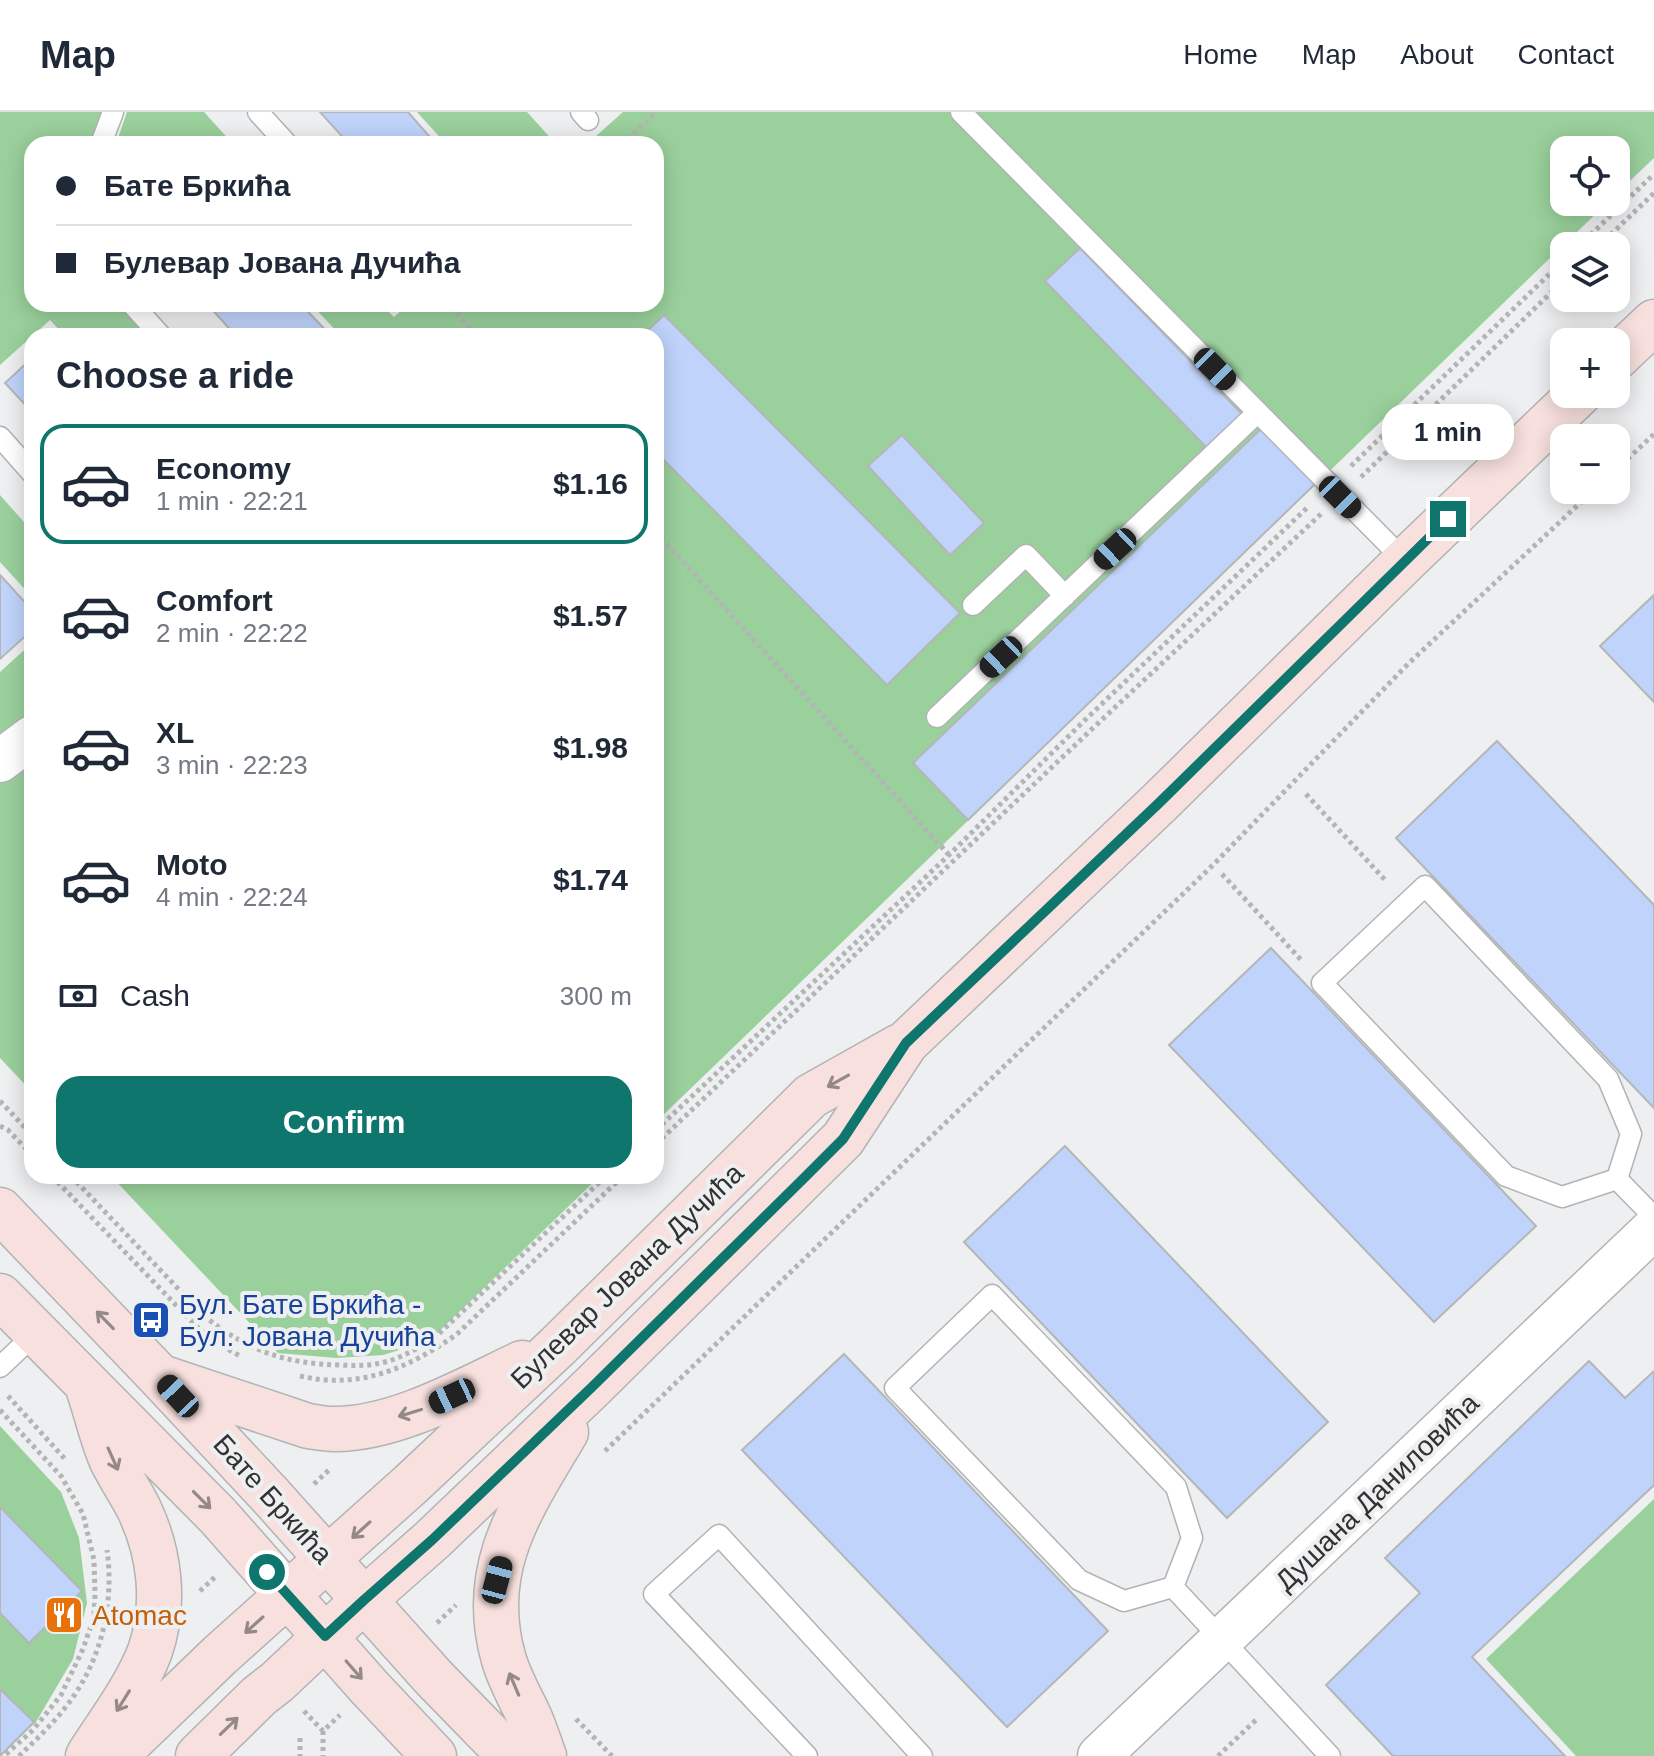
<!DOCTYPE html>
<meta charset="utf-8">
<style>
body{margin:0;font-family:Helvetica,sans-serif;background:#f6f6f7;color:#1f2937;height:100vh;display:flex;flex-direction:column;font-size:30px;white-space:nowrap}
*{box-sizing:border-box;margin:0}
p{font-size:26px;color:#747a83}
.icon{flex:none;width:44px;height:44px;fill:none;stroke:currentColor;stroke-width:2;stroke-linecap:round;stroke-linejoin:round}
.map{position:relative;flex:1;overflow:hidden}
.sheet{position:absolute;left:24px;top:216px;width:640px;height:856px;display:flex;flex-direction:column;background:#fff;border-radius:24px;box-shadow:0 4px 20px #0003}
.sheet>*{flex:none}
.banner{position:absolute;left:24px;top:24px;width:640px;height:176px;border-radius:24px;box-shadow:0 4px 20px #0003;display:grid;align-content:center;height:176px;padding:0 32px;background:#fff}
.fabs{position:absolute;left:1550px;top:24px;display:grid;gap:16px}
.fabs a{display:grid;place-items:center;width:80px;height:80px;border-radius:16px;background:#fff;box-shadow:0 4px 20px #0003;font-size:40px}
.end{position:absolute;width:36px;height:36px;margin:-18px;border:10px solid #0f766e;background:#fff;box-shadow:0 0 0 4px #fff}
.from{border-radius:50%}
.bubble{position:absolute;height:56px;border-radius:24px;background:#fff;box-shadow:0 4px 20px #0003;font-size:26px;font-weight:700;line-height:56px;text-align:center}
.car{position:absolute;width:24px;height:48px;margin:-24px -12px;border-radius:10px;box-shadow:0 0 6px 2px #0007;background:linear-gradient(#222 24%,#8ab4d8 0 40%,#222 0 76%,#8ab4d8 0 86%,#222 0)}
.banner b{display:flex;align-items:center;gap:28px;height:76px;font-size:30px}
.banner b+b{border-top:2px solid #e0e1e3}
.banner i{width:20px;height:20px;background:#1f2937}
ul{padding:0;list-style:none}
li{display:flex;align-items:center;gap:24px;height:120px;margin:0 16px 12px;padding:0 16px;border:4px solid transparent;border-radius:24px}
li div{flex:1}
li b{display:block;font-size:30px}
li em{font-style:normal;font-weight:700}
li.current{border-color:#0f766e}
li>.icon{width:72px;height:72px;stroke-width:1.5}
h2{padding:0 32px;font-size:36px;line-height:96px}
.pay{display:flex;align-items:center;gap:20px;height:88px;padding:0 32px;font-size:30px}
.pay p{margin-inline-start:auto}
.action{display:flex;gap:16px;margin-top:auto;padding:16px 32px}
.action a{flex:1;height:92px;border-radius:24px;background:#0f766e;color:#fff;font-size:32px;font-weight:700;line-height:92px;text-align:center}
header{display:flex;align-items:center;gap:48px;box-sizing:border-box;height:112px;padding:0 40px;background:#fff;border-bottom:2px solid #e0e1e3}
header strong{font-size:38px}
nav{display:flex;gap:44px;margin-inline-start:auto;font-size:28px}
.map>svg:first-child{display:block}
.green{fill:#9ad09c}
.building{fill:#bfd3fb;stroke:#b4b6b8;stroke-width:2}
.lines{fill:none;stroke-linecap:round;stroke-linejoin:round}
.lane-casing{stroke:#b2b3b5;stroke-width:23}
.street-casing{stroke:#b2b3b5;stroke-width:45}
.secondary-casing{stroke:#b2b3b5;stroke-width:47}
.path{stroke:#b3b4b6;stroke-width:5;stroke-dasharray:4 4;stroke-linecap:butt}
.lane{stroke:#fff;stroke-width:20}
.street{stroke:#fff;stroke-width:42}
.secondary{stroke:#f7e0dd;stroke-width:44}
.oneway{stroke:#948988}
.route{stroke:#0f766e;stroke-width:10}
.labels{text-anchor:middle;dominant-baseline:central;stroke-width:8;stroke-linejoin:round;paint-order:stroke}
.street-label{font-size:28px;fill:#323233;stroke:#eeeff1}
.transit-label{font-size:28px;fill:#164399;stroke:#eeeff1;text-anchor:start}
.food-label{font-size:28px;fill:#c56008;stroke:#eeeff1;text-anchor:start}
</style>
<header>
<strong>Map</strong>
<nav><a>Home</a><a>Map</a><a>About</a><a>Contact</a></nav>
</header>
<div class="map">
<svg width="1654" height="1644" viewBox="0 0 1654 1644">
<rect width="100%" height="100%" fill="#eeeff1"/>
<path class="green" d="M0,0H101L91,32H32V192H123L152,224H65L50,208L0,253Z
M127,0H204L233,32H116Z
M417,0H527L556,32H446Z
M623,0H1654V46L1616,82V38H1564V90H1608L656,1010V224H341L311,192H381L394,205L409,192H656V32H587Z
M0,383L32,419V485L0,450Z
M32,531V980L0,946V560Z
M111,1064H600L429,1229L383,1243L336,1246L278,1241Z
M0,1314L61,1380L79,1426L87,1491L73,1547L36,1610L0,1644Z
M1654,1387V1644H1576L1486,1547Z"/>
<path class="building" d="M320,0H408L436,32H349Z
M1080,136L1243,303L1208,337L1045,169Z
M207,192H301L331,224H236Z
M664,203L960,501L887,573L656,340V224H642Z
M32,246V300L5,271Z
M1262,316L1316,371L968,708L913,651Z
M902,323L984,411L950,443L868,354Z
M0,463L32,498V518L0,547Z
M1654,483V590L1600,534Z
M1497,629L1654,793V996L1396,726Z
M1271,836L1536,1114L1434,1210L1169,933Z
M1065,1034L1328,1310L1227,1406L964,1130Z
M844,1242L1108,1519L1007,1615L742,1338Z
M1589,1249L1625,1286L1654,1259V1373L1472,1545L1565,1644H1393L1326,1573L1420,1481L1385,1446Z
M0,1395L82,1479L29,1531L0,1501Z
M0,1577L34,1610L0,1644Z"/>
<g class="lines">
<g class="lane-casing">
<path id="lane" d="M258,0L287,32
M581,0L588,8
M961,0L1405,449
M101,32L113,0
M132,192L161,224
M0,325L32,361
M973,493L1026,443L1065,484
M937,605L1258,300
M1617,1067L1562,1085L1506,1064L1322,871L1425,774L1608,967L1631,1022L1617,1067L1654,1105
M0,1255L35,1222
M1173,1475L1124,1489L1079,1468L895,1276L992,1183L1176,1375L1192,1426L1173,1475L1330,1644
M807,1644L654,1482L719,1423L922,1644"/>
</g>
<g class="street-casing">
<path id="street" d="M0,649L32,625
M1099,1644L1654,1116"/>
</g>
<g class="secondary-casing">
<path id="secondary" d="M1616,246L1654,210
M0,1098L159,1264L270,1383L434,1566L510,1644
M0,1184L218,1404L369,1575L434,1644
M164,1266L308,1314C316,1315 325,1317 333,1317C395,1318 467,1277 522,1251
M88,1644C109,1611 136,1576 150,1539C166,1492 160,1441 139,1397C131,1381 120,1365 112,1349C102,1327 97,1302 89,1279
M115,1644L220,1543L410,1373L557,1235L811,984L900,934
M198,1644L259,1584L277,1570L364,1488L432,1428L591,1276L843,1027L906,931L1159,691L1405,449L1579,282
M544,1644C539,1631 535,1617 529,1604C520,1585 510,1568 504,1548C477,1456 522,1395 566,1320"/>
</g>
<path class="path" d="M621,32L657,0
M1579,134L1654,62
M1599,134L1654,81
M444,192L458,202L477,224
M1351,354L1564,148
M1616,358L1654,322
M1361,365L1564,168
M656,420L949,743
M1306,682L1386,769
M1222,762L1303,850
M0,989L32,1023
M0,1014L8,1018L32,1043
M656,1018L949,743L1085,608L1309,394
M656,1032L1092,617L1321,402
M52,1064L197,1215L218,1232L242,1245
M71,1064L204,1204C248,1239 285,1252 341,1253C356,1254 370,1254 385,1250C401,1246 415,1237 430,1230L606,1064
M300,1264C360,1278 409,1256 457,1222L623,1064
M8,1284L65,1347
M0,1298L61,1364L83,1402L94,1448L95,1482L94,1505L83,1537L61,1583L33,1618L4,1644
M605,1339L1214,752L1409,551L1594,378
M314,1372L330,1357
M200,1479L216,1464
M437,1511L456,1493
M304,1599L323,1619L340,1603
M576,1607L612,1644
M323,1619V1644
M300,1626V1644
M19,1644C38,1626 58,1607 73,1585C103,1542 114,1489 107,1438
M1218,1644L1258,1606"/>
<use href="#lane" class="lane"/>
<use href="#street" class="street"/>
<use href="#secondary" class="secondary"/>
</g>
<defs><path id="oneway-shaft" d="M-6 0H5M1.5-3L5.5 0L1.5 3" fill="none" stroke-width="1.6" stroke-linecap="round" stroke-linejoin="round" transform="scale(2)"/></defs>
<g class="oneway">
<use href="#oneway-shaft" transform="translate(838 969) rotate(151)"/>
<use href="#oneway-shaft" transform="translate(105 1208) rotate(-134)"/>
<use href="#oneway-shaft" transform="translate(410 1301) rotate(163)"/>
<use href="#oneway-shaft" transform="translate(113 1347) rotate(66)"/>
<use href="#oneway-shaft" transform="translate(202 1388) rotate(45)"/>
<use href="#oneway-shaft" transform="translate(361 1418) rotate(138)"/>
<use href="#oneway-shaft" transform="translate(254 1513) rotate(138)"/>
<use href="#oneway-shaft" transform="translate(354 1558) rotate(49)"/>
<use href="#oneway-shaft" transform="translate(514 1572) rotate(-113)"/>
<use href="#oneway-shaft" transform="translate(123 1589) rotate(122)"/>
<use href="#oneway-shaft" transform="translate(229 1614) rotate(-44)"/>
</g>
<g class="lines">
<path class="route" d="M267,1460L325,1524L364,1488L432,1428L591,1276L801,1069L843,1027L906,931L1159,691L1448,407"/>
</g>
<defs>
<g id="bus-square" transform="scale(2)"><rect x="-9" y="-9" width="18" height="18" rx="4" fill="#1a4fb4" stroke="#eeeff1"/><path d="M-5-6H5V4H4V6H2V4H-2V6H-4V4H-5ZM-3.5-4V0h7V-4ZM-3.5 1.2v1.5H-2V1.2ZM2 1.2v1.5H3.5V1.2Z" fill="#fff"/></g>
<g id="restaurant-square" transform="scale(2)"><rect x="-9" y="-9" width="18" height="18" rx="4" fill="#e8710a" stroke="#eeeff1"/><path d="M-5-6h1v4h1v-4h1v4h1v-4h1v5L-1.5 .5V6h-2V.5L-5-1ZM5-6V6H3V1.5H1.5Q1.5-4 5-6Z" fill="#fff"/></g>
</defs>
<g fill-rule="evenodd">
<use href="#bus-square" x="151" y="1208"/>
<use href="#restaurant-square" x="64" y="1503"/>
</g>
<g class="labels">
<g class="street-label">
<text transform="translate(627 1164) rotate(-44)">Булевар Јована Дучића</text>
<text transform="translate(1377 1380) rotate(-44)">Душана Даниловића</text>
<text transform="translate(273 1387) rotate(48)">Бате Бркића</text>
</g>
<g class="transit-label">
<text x="179" y="1192">Бул. Бате Бркића -<tspan x="179" dy="32">Бул. Јована Дучића</tspan></text>
</g>
<g class="food-label">
<text x="92" y="1503">Atomac</text>
</g>
</g>
</svg>
<div class="fabs">
<a><svg class="icon" aria-label="locate" viewBox="0 0 24 24"><circle cx="12" cy="12" r="6"/><path d="M12 2v4M12 18v4M2 12h4M18 12h4"/></svg></a>
<a><svg class="icon" aria-label="layers" viewBox="0 0 24 24"><path d="M12 4l9 5-9 5-9-5zM3 14l9 5 9-5"/></svg></a>
<a>+</a>
<a>−</a>
</div>
<i class="end from" style="left:267px;top:1460px"></i>
<i class="end" style="left:1448px;top:407px"></i>
<div class="bubble" style="left:1382px;top:292px;width:132px">1 min</div>
<i class="car" style="left:1215px;top:257px;rotate:135deg"></i>
<i class="car" style="left:1340px;top:385px;rotate:135deg"></i>
<i class="car" style="left:1115px;top:437px;rotate:227deg"></i>
<i class="car" style="left:1001px;top:545px;rotate:227deg"></i>
<i class="car" style="left:178px;top:1284px;rotate:317deg"></i>
<i class="car" style="left:452px;top:1284px;rotate:245deg"></i>
<i class="car" style="left:497px;top:1468px;rotate:15deg"></i>
<div class="banner">
<b><i class="from"></i>Бате Бркића</b>
<b><i></i>Булевар Јована Дучића</b>
</div>
<section class="sheet">
<h2>Choose a ride</h2>
<ul>
<li class="current"><svg class="icon" aria-label="car" viewBox="0 0 24 24"><path d="M5 17H2v-5l4-1 3-4h7l3 4 3 1v5h-3M9 17h6M6 11h13"/><circle cx="7" cy="17" r="2"/><circle cx="17" cy="17" r="2"/></svg><div><b>Economy</b><p>1 min · 22:21</p></div><em>$1.16</em></li>
<li><svg class="icon" aria-label="car" viewBox="0 0 24 24"><path d="M5 17H2v-5l4-1 3-4h7l3 4 3 1v5h-3M9 17h6M6 11h13"/><circle cx="7" cy="17" r="2"/><circle cx="17" cy="17" r="2"/></svg><div><b>Comfort</b><p>2 min · 22:22</p></div><em>$1.57</em></li>
<li><svg class="icon" aria-label="car" viewBox="0 0 24 24"><path d="M5 17H2v-5l4-1 3-4h7l3 4 3 1v5h-3M9 17h6M6 11h13"/><circle cx="7" cy="17" r="2"/><circle cx="17" cy="17" r="2"/></svg><div><b>XL</b><p>3 min · 22:23</p></div><em>$1.98</em></li>
<li><svg class="icon" aria-label="car" viewBox="0 0 24 24"><path d="M5 17H2v-5l4-1 3-4h7l3 4 3 1v5h-3M9 17h6M6 11h13"/><circle cx="7" cy="17" r="2"/><circle cx="17" cy="17" r="2"/></svg><div><b>Moto</b><p>4 min · 22:24</p></div><em>$1.74</em></li>
</ul>
<div class="pay"><svg class="icon" aria-label="cash" viewBox="0 0 24 24"><path d="M3 7h18v10H3z"/><circle cx="12" cy="12" r="2"/></svg>Cash<p>300 m</p></div>
<div class="action"><a>Confirm</a></div>
</section>
</div>
